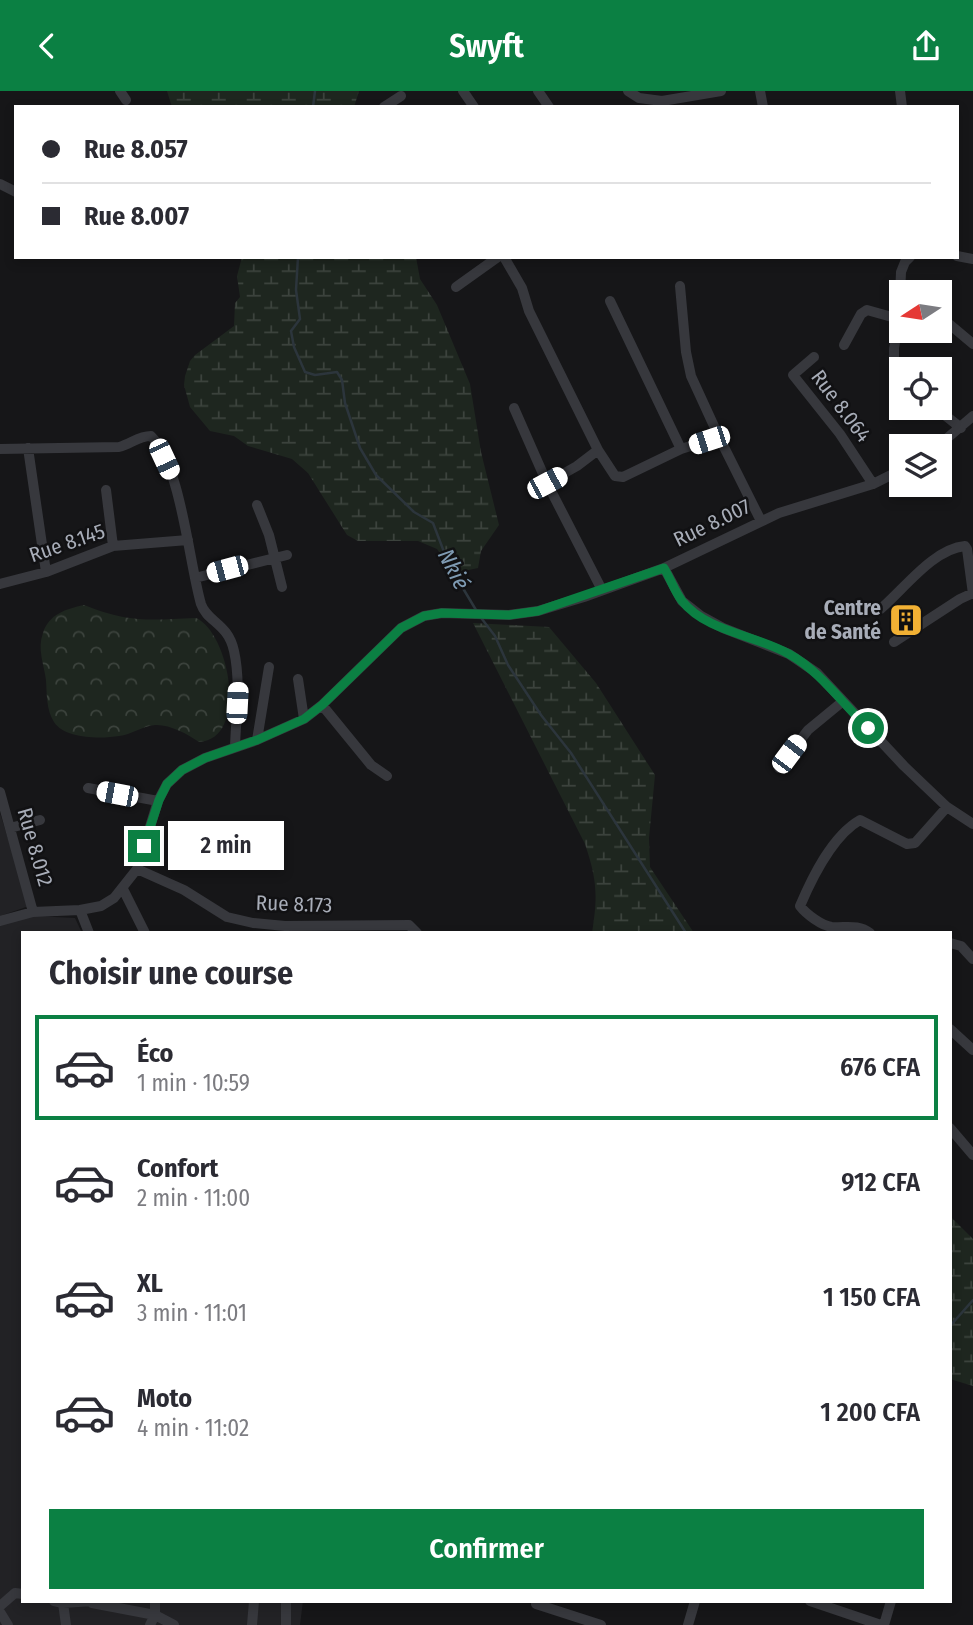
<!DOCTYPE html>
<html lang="fr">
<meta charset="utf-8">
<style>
body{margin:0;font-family:"Fira Sans Condensed",sans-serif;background:#f7f7f7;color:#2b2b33;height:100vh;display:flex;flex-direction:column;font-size:26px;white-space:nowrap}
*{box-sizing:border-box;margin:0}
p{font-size:23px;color:#7c7c81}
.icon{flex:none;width:38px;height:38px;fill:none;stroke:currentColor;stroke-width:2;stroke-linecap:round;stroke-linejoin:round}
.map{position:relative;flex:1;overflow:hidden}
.panel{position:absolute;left:21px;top:840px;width:931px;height:672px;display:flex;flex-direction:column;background:#fff;border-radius:0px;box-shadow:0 4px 10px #0003}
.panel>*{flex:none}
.banner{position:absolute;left:14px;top:14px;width:945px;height:154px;border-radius:0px;box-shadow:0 4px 10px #0003;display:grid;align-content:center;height:154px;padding:0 28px;background:#fff}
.needle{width:46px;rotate:258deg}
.controls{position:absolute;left:889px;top:189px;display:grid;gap:14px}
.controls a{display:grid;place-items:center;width:63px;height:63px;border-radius:0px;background:#fff;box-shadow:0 4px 10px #0003;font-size:35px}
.end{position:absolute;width:32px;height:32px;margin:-16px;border:9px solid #0b8043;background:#fff;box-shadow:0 0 0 4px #fff}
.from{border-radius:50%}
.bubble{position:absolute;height:49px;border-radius:0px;background:#fff;box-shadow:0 4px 10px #0003;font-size:23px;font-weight:600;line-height:49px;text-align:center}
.car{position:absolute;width:21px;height:42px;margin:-21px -10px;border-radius:9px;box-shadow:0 0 5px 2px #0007;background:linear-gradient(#fff 24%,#345 0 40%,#fff 0 76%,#345 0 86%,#fff 0)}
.banner b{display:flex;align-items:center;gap:24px;height:66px;font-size:26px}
.banner b+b{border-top:2px solid #e1e1e2}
.banner i{width:18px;height:18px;background:#2b2b33}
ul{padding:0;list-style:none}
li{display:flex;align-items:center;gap:21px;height:105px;margin:0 14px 10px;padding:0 14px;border:4px solid transparent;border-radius:0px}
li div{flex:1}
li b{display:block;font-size:26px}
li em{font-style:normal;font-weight:600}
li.on{border-color:#0b8043}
li>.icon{width:63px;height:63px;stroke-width:1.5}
h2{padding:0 28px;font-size:32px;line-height:84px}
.button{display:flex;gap:14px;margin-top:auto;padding:14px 28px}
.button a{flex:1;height:80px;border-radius:0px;background:#0b8043;color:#fff;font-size:28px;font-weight:600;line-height:80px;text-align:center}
header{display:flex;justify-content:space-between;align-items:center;height:91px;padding:0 28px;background:#0b8043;color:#fff;font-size:32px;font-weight:600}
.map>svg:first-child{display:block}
.built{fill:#222225}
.forest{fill:url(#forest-crowns)}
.wetland{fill:url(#wetland-marsh)}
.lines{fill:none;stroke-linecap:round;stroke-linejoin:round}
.stream{stroke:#2c353c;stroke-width:2.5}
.street{stroke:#37383d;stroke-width:10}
.route{stroke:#0b8043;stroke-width:9}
.labels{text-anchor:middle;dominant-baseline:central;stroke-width:5;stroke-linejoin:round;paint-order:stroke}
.street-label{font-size:21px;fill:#a8adb8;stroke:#111113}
.poi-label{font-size:21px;font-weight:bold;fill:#a8adb8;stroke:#111113;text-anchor:end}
.water-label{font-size:23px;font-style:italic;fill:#7f9bb3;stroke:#111113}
</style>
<header><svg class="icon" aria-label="back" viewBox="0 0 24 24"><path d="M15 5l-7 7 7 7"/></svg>Swyft<svg class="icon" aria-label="share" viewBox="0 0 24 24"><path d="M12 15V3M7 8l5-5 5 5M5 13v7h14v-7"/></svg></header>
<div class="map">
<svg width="973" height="1534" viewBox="0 0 973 1534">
<defs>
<pattern id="forest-crowns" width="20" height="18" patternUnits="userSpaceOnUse" patternTransform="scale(1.75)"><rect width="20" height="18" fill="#1e261f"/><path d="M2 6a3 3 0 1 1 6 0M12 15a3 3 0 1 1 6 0" fill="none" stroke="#3c433d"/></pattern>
<pattern id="wetland-marsh" width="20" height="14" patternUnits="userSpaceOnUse" patternTransform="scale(1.75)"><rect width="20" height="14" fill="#1e261f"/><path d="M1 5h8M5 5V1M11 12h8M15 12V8" fill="none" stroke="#3c433d"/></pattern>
</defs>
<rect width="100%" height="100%" fill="#161618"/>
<path class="built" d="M0,722L29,815L0,825Z
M35,825L75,827L82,842H23V1510H303L300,1534H0V833Z"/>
<path class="forest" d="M84,514C129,532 149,529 196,527C229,541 250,648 199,651C188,643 169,633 155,634C142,635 131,644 119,645C101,648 65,648 54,631C46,618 47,603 46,589C44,573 37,558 43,542C49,523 66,518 84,514Z"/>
<path class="wetland" d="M167,0H359L354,16H172Z
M242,166H416L420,188L437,214L470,293L481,361L499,434L481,460L478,477L454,482L437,458L418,450H358L347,444L308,382L292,368L248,355L234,345L210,340L190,316L184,294L185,285L190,270L195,264L234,235L235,212L240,206L237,185Z
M473,532L549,536L596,592L655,684L649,747L650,776L694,842H592C598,804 597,789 585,753Z
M950,1125L973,1148V1295L950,1288Z"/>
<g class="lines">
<path class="stream" d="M313,16L315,0
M298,166L296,199L300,228L291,240L294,256L305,281L315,284L337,281L342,289L345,312L360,357L376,384L414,421L433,432L449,474L476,519
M482,528L495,545L508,574L541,624L571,662L686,842
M950,1235L973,1209"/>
<path class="street" d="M120,0L126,9
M463,0L474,16
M538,0L549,16
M628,0L639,7L662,10
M760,0L763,16
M900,0L902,16
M384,16L401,5
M663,16L662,10L721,0
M0,93L16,101
M957,165L973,168
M504,166L522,197L529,220L598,359
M680,195L686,261L691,285L719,346
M456,196L498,166
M610,210L681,358
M940,227L948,232L973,253
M844,254L861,223L867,219L899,228
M814,266L793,284L840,343L873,393
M901,293H894V257L899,228L901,181L905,171L910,166
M514,317L547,392L602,499
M936,317L961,337
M938,355L973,325
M28,357L46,481
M0,358L119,356C131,353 138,345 151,345C181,374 189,472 201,513C207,531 228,532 234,560C241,591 236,625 235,656
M547,392L577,375L598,359L615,385L623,386L681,358L719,346L761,430
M106,399L113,455
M257,414L269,444L282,496
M664,477L682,510L701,525L723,537L789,563L817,582L904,675L947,716L973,733
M195,487L287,464
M0,493L46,481L113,455L188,449
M877,521C902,501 932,458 965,455L967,458L973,503
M894,551L960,508L973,502
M298,588L304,628
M322,614L371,674L387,685
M257,649L269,576
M779,677L808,639L842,611
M88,697L158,710
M0,701L33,821
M10,737L40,729
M137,778L184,799L227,826L253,832L285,835L409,834L417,842
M123,798L145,842
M80,819L89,842
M0,830L33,821L80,819L101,815L114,807L137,778L158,710L167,693L182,679L205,667L257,649L304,628L322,614L401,537L424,525L442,522L509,524L538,520L584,506L664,477L779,422L873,393L901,379
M870,842C858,833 846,837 832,836C822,835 806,823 800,815C812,787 832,745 860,729L907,753L915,752L947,716
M950,852L961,855L973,868
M950,938L973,959
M950,1037L973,1064
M54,1510L63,1512L93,1510
M286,1510V1534
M810,1510L881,1534
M63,1512L66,1534
M92,1512L155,1524L174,1534
M536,1513L601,1534
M0,1515L15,1502L23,1503
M0,1521L8,1534
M150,1534L155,1524V1510
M252,1534L254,1510
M688,1534L695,1510
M884,1534L891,1510"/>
</g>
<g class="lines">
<path class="route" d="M144,755L159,709L167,693L182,679L205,667L257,649L304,628L322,614L401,537L424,525L442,522L509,524L538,520L664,477C670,487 675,501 682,510C707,541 756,544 789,563C820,580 842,612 868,637"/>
</g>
<defs>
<g id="building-square" transform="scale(1.75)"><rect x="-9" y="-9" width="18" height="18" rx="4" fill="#f2b134" stroke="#111113"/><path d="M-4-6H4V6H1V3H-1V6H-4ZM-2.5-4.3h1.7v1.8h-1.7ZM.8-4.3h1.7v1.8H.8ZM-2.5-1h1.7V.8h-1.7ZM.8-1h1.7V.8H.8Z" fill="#111"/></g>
</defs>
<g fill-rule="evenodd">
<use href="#building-square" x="906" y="529"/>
</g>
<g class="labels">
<g class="street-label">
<text transform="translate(841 315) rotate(53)">Rue 8.064</text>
<text transform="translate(712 432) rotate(-26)">Rue 8.007</text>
<text transform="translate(67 452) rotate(-19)">Rue 8.145</text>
<text transform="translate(35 756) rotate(74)">Rue 8.012</text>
<text transform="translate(294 813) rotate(2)">Rue 8.173</text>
</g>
<g class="poi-label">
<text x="881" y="517">Centre<tspan x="881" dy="24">de Santé</tspan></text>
</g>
<g class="water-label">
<text transform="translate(454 478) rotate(63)">Nkié</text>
</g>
</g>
</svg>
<div class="controls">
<a><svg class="needle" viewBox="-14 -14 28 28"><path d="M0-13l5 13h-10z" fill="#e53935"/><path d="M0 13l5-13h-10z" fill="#7c7c81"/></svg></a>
<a><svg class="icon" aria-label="locate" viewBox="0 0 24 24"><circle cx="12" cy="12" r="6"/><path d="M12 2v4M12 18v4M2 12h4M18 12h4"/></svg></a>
<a><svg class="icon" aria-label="layers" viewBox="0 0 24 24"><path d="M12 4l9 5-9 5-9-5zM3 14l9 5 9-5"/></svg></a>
</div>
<i class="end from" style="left:868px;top:637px"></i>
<i class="end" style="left:144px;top:755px"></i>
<div class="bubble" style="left:168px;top:730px;width:116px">2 min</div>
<i class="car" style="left:709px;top:349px;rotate:252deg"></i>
<i class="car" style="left:164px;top:368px;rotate:155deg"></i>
<i class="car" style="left:547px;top:392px;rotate:62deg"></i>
<i class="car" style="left:227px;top:478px;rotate:255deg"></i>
<i class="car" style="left:237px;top:612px;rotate:3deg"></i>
<i class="car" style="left:789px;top:663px;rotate:37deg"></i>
<i class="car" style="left:117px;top:703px;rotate:281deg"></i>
<div class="banner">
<b><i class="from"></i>Rue 8.057</b>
<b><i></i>Rue 8.007</b>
</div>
<section class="panel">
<h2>Choisir une course</h2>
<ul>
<li class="on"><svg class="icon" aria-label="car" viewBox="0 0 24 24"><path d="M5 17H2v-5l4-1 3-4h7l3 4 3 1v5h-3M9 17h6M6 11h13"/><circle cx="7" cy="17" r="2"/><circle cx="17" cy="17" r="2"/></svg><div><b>Éco</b><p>1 min · 10:59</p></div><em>676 CFA</em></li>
<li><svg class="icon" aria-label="car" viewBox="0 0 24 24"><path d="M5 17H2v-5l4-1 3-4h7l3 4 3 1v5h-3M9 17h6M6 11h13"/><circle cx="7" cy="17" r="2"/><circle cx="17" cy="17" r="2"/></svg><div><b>Confort</b><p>2 min · 11:00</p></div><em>912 CFA</em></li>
<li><svg class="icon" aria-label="car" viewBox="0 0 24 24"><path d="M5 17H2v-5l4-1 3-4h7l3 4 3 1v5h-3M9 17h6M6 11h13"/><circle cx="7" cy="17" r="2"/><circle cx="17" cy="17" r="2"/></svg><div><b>XL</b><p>3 min · 11:01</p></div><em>1 150 CFA</em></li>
<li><svg class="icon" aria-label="car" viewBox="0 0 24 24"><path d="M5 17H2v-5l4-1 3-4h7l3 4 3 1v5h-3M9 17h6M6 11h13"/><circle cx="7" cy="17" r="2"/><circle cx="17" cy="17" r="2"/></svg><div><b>Moto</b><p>4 min · 11:02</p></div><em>1 200 CFA</em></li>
</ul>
<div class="button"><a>Confirmer</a></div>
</section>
</div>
